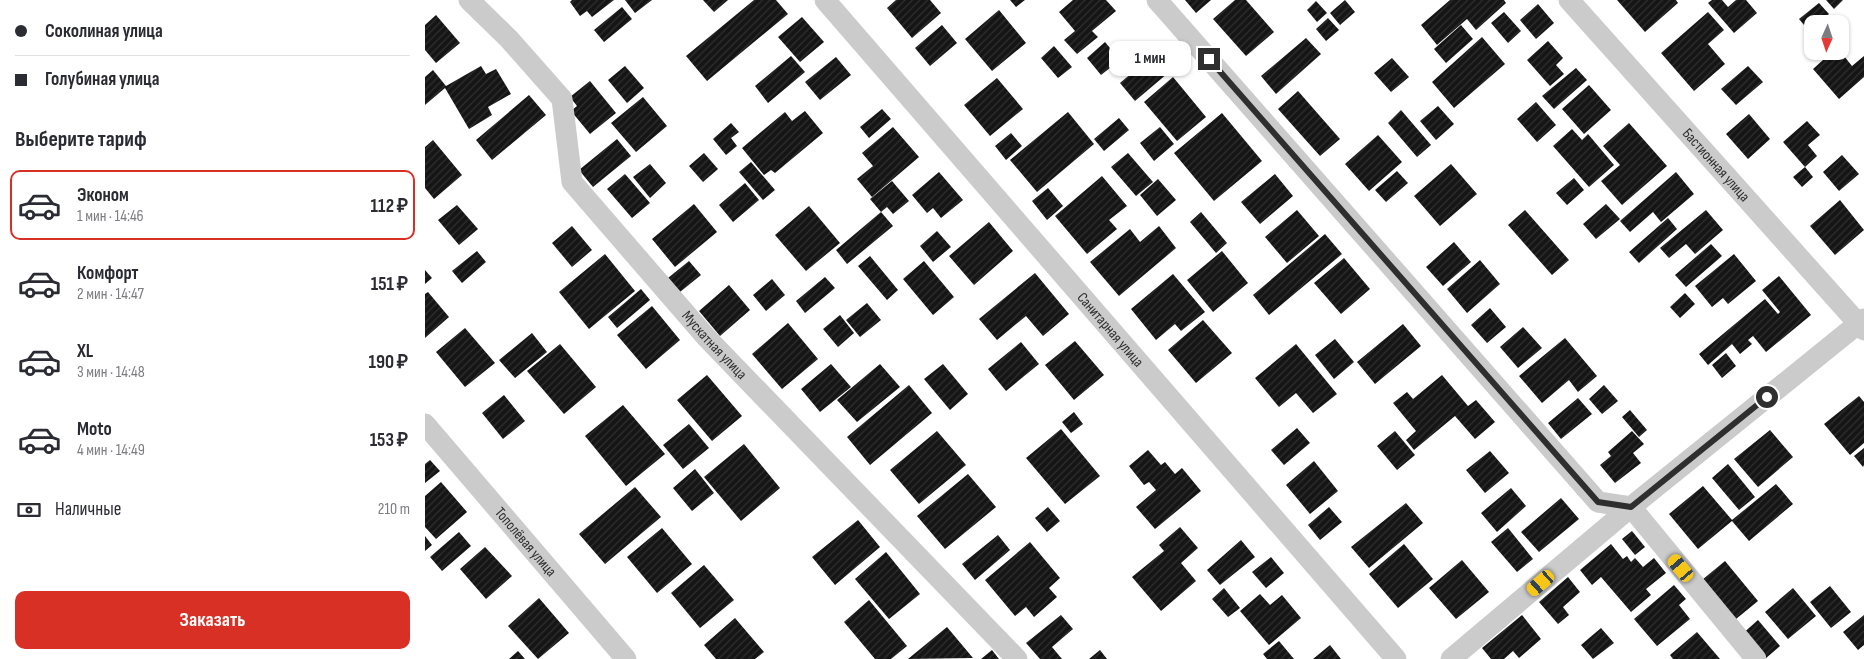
<!DOCTYPE html>
<html lang="ru">
<meta charset="utf-8">
<style>
body{margin:0;font-family:"Sofia Sans Condensed",sans-serif;background:#f2f2f3;color:#2b2b33;height:100vh;display:flex;flex-direction:column;font-size:19px;white-space:nowrap}
*{box-sizing:border-box;margin:0}
p{font-size:16px;color:#7c7c81}
.icon{flex:none;width:28px;height:28px;fill:none;stroke:currentColor;stroke-width:2;stroke-linecap:round;stroke-linejoin:round}
.map{position:relative;flex:1;overflow:hidden}
.sheet{display:flex;flex-direction:column;background:#fff;width:425px}
.sheet>*{flex:none}
.guide{display:grid;align-content:center;height:110px;padding:0 15px;background:#fff}
.needle{width:32px;rotate:183deg}
.tools{position:absolute;left:1379px;top:15px;display:grid;gap:10px}
.tools a{display:grid;place-items:center;width:45px;height:45px;border-radius:10px;background:#fff;box-shadow:0 1px 4px #0004;font-size:25px}
.end{position:absolute;width:22px;height:22px;margin:-11px;border:6px solid #2e2e2e;background:#fff;box-shadow:0 0 0 2px #fff}
.from{border-radius:50%}
.bubble{position:absolute;height:35px;border-radius:10px;background:#fff;box-shadow:0 1px 4px #0004;font-size:16px;font-weight:700;line-height:35px;text-align:center}
.car{position:absolute;width:15px;height:30px;margin:-15px -8px;border-radius:6px;box-shadow:0 0 4px 1px #0007;background:linear-gradient(#f5c518 24%,#345 0 40%,#f5c518 0 76%,#345 0 86%,#f5c518 0)}
.guide b{display:flex;align-items:center;gap:18px;height:48px;font-size:19px}
.guide b+b{border-top:1px solid #e1e1e2}
.guide i{width:12px;height:12px;background:#2b2b33}
ul{padding:0;list-style:none}
li{display:flex;align-items:center;gap:15px;height:70px;margin:0 10px 8px;padding:0 5px;border:2px solid transparent;border-radius:10px}
li div{flex:1}
li b{display:block;font-size:19px}
li em{font-style:normal;font-weight:700}
li.selected{border-color:#d93025}
li>.icon{width:45px;height:45px;stroke-width:1.5}
h2{padding:0 15px;font-size:22px;line-height:60px}
.pay{display:flex;align-items:center;gap:12px;height:55px;padding:0 15px;font-size:19px}
.pay p{margin-inline-start:auto}
.action{display:flex;gap:10px;margin-top:auto;padding:10px 15px}
.action a{flex:1;height:58px;border-radius:10px;background:#d93025;color:#fff;font-size:20px;font-weight:700;line-height:58px;text-align:center}
main{display:flex;flex:1;min-height:0}
.map>svg:first-child{display:block}
.building{fill:url(#building-hatch)}
.lines{fill:none;stroke-linecap:round;stroke-linejoin:round}
.street{stroke:#cbcbcb;stroke-width:21}
.route{stroke:#2e2e2e;stroke-width:6}
.labels{text-anchor:middle;dominant-baseline:central;stroke-width:5;stroke-linejoin:round;paint-order:stroke}
.street-label{font-size:15px;fill:#2e2e2e;stroke:#fff}
</style>
<main>
<section class="sheet">
<div class="guide">
<b><i class="from"></i>Соколиная улица</b>
<b><i></i>Голубиная улица</b>
</div>
<h2>Выберите тариф</h2>
<ul>
<li class="selected"><svg class="icon" aria-label="car" viewBox="0 0 24 24"><path d="M5 17H2v-5l4-1 3-4h7l3 4 3 1v5h-3M9 17h6M6 11h13"/><circle cx="7" cy="17" r="2"/><circle cx="17" cy="17" r="2"/></svg><div><b>Эконом</b><p>1 мин · 14:46</p></div><em>112 ₽</em></li>
<li><svg class="icon" aria-label="car" viewBox="0 0 24 24"><path d="M5 17H2v-5l4-1 3-4h7l3 4 3 1v5h-3M9 17h6M6 11h13"/><circle cx="7" cy="17" r="2"/><circle cx="17" cy="17" r="2"/></svg><div><b>Комфорт</b><p>2 мин · 14:47</p></div><em>151 ₽</em></li>
<li><svg class="icon" aria-label="car" viewBox="0 0 24 24"><path d="M5 17H2v-5l4-1 3-4h7l3 4 3 1v5h-3M9 17h6M6 11h13"/><circle cx="7" cy="17" r="2"/><circle cx="17" cy="17" r="2"/></svg><div><b>XL</b><p>3 мин · 14:48</p></div><em>190 ₽</em></li>
<li><svg class="icon" aria-label="car" viewBox="0 0 24 24"><path d="M5 17H2v-5l4-1 3-4h7l3 4 3 1v5h-3M9 17h6M6 11h13"/><circle cx="7" cy="17" r="2"/><circle cx="17" cy="17" r="2"/></svg><div><b>Moto</b><p>4 мин · 14:49</p></div><em>153 ₽</em></li>
</ul>
<div class="pay"><svg class="icon" aria-label="cash" viewBox="0 0 24 24"><path d="M3 7h18v10H3z"/><circle cx="12" cy="12" r="2"/></svg>Наличные<p>210 m</p></div>
<div class="action"><a>Заказать</a></div>
</section>
<div class="map">
<svg width="1439" height="659" viewBox="0 0 1439 659">
<defs>
<pattern id="building-hatch" width="6" height="6" patternUnits="userSpaceOnUse" patternTransform="scale(1.25)"><rect width="6" height="6" fill="#151515"/><path d="M-1 1l2-2M0 6l6-6M5 7l2-2" fill="none" stroke="#2f2f2f"/></pattern>
</defs>
<rect width="100%" height="100%" fill="#fff"/>
<path class="building" d="M147,0H189L167,17L162,11L155,16L145,2Z
M200,0H227L210,13Z
M278,0H303L289,12Z
M329,0H351L363,14L282,81L261,56Z
M471,0H505L516,13L487,38L462,8Z
M585,0H600L591,7Z
M648,0H681L691,11L667,31L673,37L652,54L639,40L650,31L634,12Z
M760,0H786L771,13Z
M810,0H821L849,32L821,56L788,19Z
M920,0L930,12L915,25L905,13Z
M1025,0H1079L1081,3L1051,30L1042,19L1012,45L996,25Z
M1192,0H1251L1253,3L1220,32Z
M1287,0H1297L1303,7L1311,0H1321L1332,13L1309,33L1283,3Z
M1401,0H1418L1409,9Z
M891,1L902,13L892,22L882,10Z
M1394,3L1404,14L1393,24H1388V28L1384,31L1374,19Z
M1113,4L1129,23L1111,39L1095,20Z
M197,7L207,19L179,42L169,30Z
M574,10L601,43L567,71L540,39Z
M1079,12L1096,31L1083,43L1066,23Z
M1283,12L1299,30L1283,44L1300,64L1269,91L1236,53Z
M11,15L35,43L11,63L0,50V25Z
M377,17L399,42L375,62L353,37Z
M903,18L914,30L901,41L891,29Z
M517,25L532,43L505,66L490,48Z
M1036,25L1048,39L1021,63L1009,49Z
M1057,37L1080,64L1029,108L1007,82Z
M881,38L896,54L851,94L836,76Z
M1123,41L1138,58L1131,65L1139,74L1125,86L1102,60Z
M680,42L695,60L676,75L662,58Z
M629,46L647,67L633,78L616,58Z
M1408,51H1415L1427,66L1439,56V77L1414,99L1388,69Z
M728,55L743,73L710,101L695,83Z
M366,56L380,72L343,103L330,86Z
M411,57L426,75L395,100L380,82Z
M967,58L984,77L966,92L949,73Z
M56,66L61,74L71,69L86,94L63,107L67,115L44,129L20,88L0,105V77L8,70L21,86Z
M200,66L219,88L202,103L183,80Z
M1323,66L1338,82L1311,105L1296,89Z
M1151,68L1162,80L1129,109L1117,96Z
M748,77L781,117L752,141L719,102Z
M572,78L598,109L565,136L539,105Z
M165,81L191,113L165,134L146,111L152,106L145,97Z
M1164,85L1186,110L1159,134L1137,109Z
M873,91L915,139L895,156L853,109Z
M104,95L121,115L67,160L51,140Z
M218,97L242,126L211,152L186,123Z
M1111,102L1131,125L1112,142L1092,119Z
M1013,106L1029,124L1011,140L995,121Z
M457,109L466,119L444,138L435,127Z
M976,110L1006,145L992,157L963,123Z
M380,111L398,133L350,173L346,170L339,175L317,148L360,112L367,121Z
M643,112L669,144L612,192L585,160Z
M797,113L837,161L789,201L749,153Z
M1324,114L1345,139L1323,159L1301,134Z
M694,118L704,130L679,151L669,139Z
M1382,121L1395,135L1383,145L1392,156L1380,167L1358,142Z
M306,123L314,132L306,138L312,146L301,155L288,139Z
M1204,123L1242,166L1197,205L1176,181L1195,165L1178,146Z
M468,127L494,157L447,197L432,179L448,166L437,153Z
M735,127L749,144L729,161L715,143Z
M1147,129L1157,140L1163,134L1189,165L1164,187L1128,146Z
M586,133L597,146L581,160L570,146Z
M953,135L977,162L944,191L920,164Z
M192,139L206,156L168,187L154,170Z
M8,140L37,175L9,199L0,188V147Z
M279,153L293,169L278,182L264,166Z
M703,153L728,182L711,196L686,167Z
M1417,155L1434,174L1414,191L1398,172Z
M326,162L350,190L338,200L314,172Z
M225,164L241,183L225,198L208,177Z
M1026,164L1052,194L1015,226L989,196Z
M1380,167L1388,177L1377,187L1368,177Z
M972,171L983,183L961,202L950,190Z
M514,172L538,200L516,218L508,208L502,213L487,195Z
M1251,172L1269,194L1236,222L1228,212L1205,232L1195,221Z
M200,174L225,203L207,218L182,189Z
M850,174L868,196L835,224L816,202Z
M677,176L702,206L684,220L692,229L662,254L630,216Z
M1149,178L1159,190L1142,205L1131,193Z
M733,179L751,200L732,216L715,195Z
M467,181L484,201L468,214L462,207L456,212L445,199Z
M320,183L334,200L308,222L294,205Z
M623,188L638,206L622,220L607,201Z
M1415,200L1439,230L1410,255L1385,226Z
M269,204L292,232L250,267L227,239Z
M1181,204L1195,219L1171,239L1158,224Z
M32,205L53,229L34,245L13,220Z
M384,206L415,243L381,271L350,235Z
M872,210L894,236L862,263L840,237Z
M1100,210L1144,260L1127,275L1083,225Z
M1281,210L1298,230L1270,254L1261,244L1244,258L1235,248Z
M456,212L468,226L422,264L411,250Z
M776,212L802,243L791,253L765,222Z
M1243,218L1252,229L1214,263L1204,252Z
M564,222L588,251L549,285L524,256Z
M147,226L167,250L147,267L127,243Z
M734,226L751,248L694,296L665,262L705,229L715,242Z
M512,231L526,247L508,262L495,246Z
M900,234L917,254L844,315L828,295Z
M1029,242L1046,262L1018,286L1001,267Z
M1286,244L1297,256L1261,287L1250,275Z
M52,251L61,262L37,283L27,271Z
M797,251L823,283L788,312L762,280Z
M180,254L210,291L164,329L134,292Z
M1309,254L1331,281L1303,304L1298,298L1287,307L1270,286Z
M445,256L473,290L462,300L433,266Z
M919,258L945,289L916,314L889,283Z
M1055,260L1075,284L1042,313L1022,289Z
M264,261L276,275L255,292L243,278Z
M499,261L529,297L508,315L478,279Z
M0,270L7,278L0,284Z
M610,273L644,314L618,336L601,316L572,340L554,319Z
M748,274L780,312L756,331L750,324L731,340L706,309Z
M1354,276L1386,315L1341,352L1328,336L1323,340L1327,344L1315,354L1307,344L1283,365L1274,354L1340,299L1353,314L1355,312L1337,290Z
M400,277L410,288L380,313L371,301Z
M347,279L360,295L341,311L328,295Z
M304,285L325,310L295,336L274,311Z
M216,289L225,300L192,328L183,317Z
M3,292L24,317L0,338V294Z
M1260,293L1270,304L1255,318L1245,307Z
M442,303L456,320L435,337L421,320Z
M227,306L255,340L221,369L192,335Z
M1065,308L1081,327L1062,343L1046,325Z
M415,315L429,333L413,347L398,329Z
M778,320L807,353L771,383L743,350Z
M363,323L393,359L357,389L327,354Z
M978,324L996,346L950,384L932,362Z
M1098,327L1117,348L1093,368L1075,347Z
M40,328L70,363L40,387L11,352Z
M107,333L122,352L90,378L74,360Z
M1140,338L1172,376L1153,392L1144,380L1117,403L1094,376Z
M910,339L929,362L909,379L890,355Z
M650,341L679,375L649,400L620,365Z
M596,342L614,364L581,391L563,369Z
M135,344L171,387L139,414L102,371Z
M871,344L912,394L888,413L871,393L854,407L830,378Z
M1301,353L1311,366L1297,378L1287,365Z
M406,364L426,387L395,412L376,389Z
M455,364L475,387L432,422L412,400Z
M518,364L543,394L525,410L499,379Z
M282,375L317,416L287,441L252,400Z
M1017,375L1043,406L1051,400L1070,422L1050,439L1030,416L989,450L981,440L991,431L968,403L982,392L988,399Z
M484,385L507,413L445,465L422,437Z
M1179,385L1193,401L1177,414L1164,399Z
M79,395L100,421L78,439L57,413Z
M1434,396L1439,402V443L1425,455L1399,424Z
M1153,398L1167,414L1136,439L1123,423Z
M198,405L240,454L201,486L160,436Z
M1205,410L1222,430L1214,437L1197,417Z
M649,412L658,424L646,433L637,422Z
M264,424L284,448L258,469L238,445Z
M872,428L885,443L859,465L846,450Z
M636,429L675,476L640,504L601,458Z
M1345,430L1368,457L1333,487L1309,459Z
M512,431L541,465L494,504L465,470Z
M970,431L990,455L972,470L952,446Z
M1207,431L1219,444L1208,453L1216,463L1190,483L1175,465L1186,456L1183,452Z
M319,444L355,488L316,521L279,477Z
M1439,448V465L1438,467L1429,456Z
M723,450L736,465L740,462L750,474L757,468L776,491L730,529L711,507L731,490L724,482L719,485L704,466Z
M1065,451L1084,473L1060,493L1041,470Z
M5,460L15,471L0,483V464Z
M889,461L913,491L885,514L861,485Z
M1303,464L1330,497L1314,510L1287,478Z
M270,469L289,493L267,511L248,488Z
M543,474L571,507L520,549L492,516Z
M16,482L42,512L11,539L0,527V496Z
M1351,484L1368,504L1324,541L1307,521L1273,549L1244,514L1278,486L1307,520Z
M210,487L236,517L180,564L154,534Z
M1086,488L1101,506L1072,532L1056,513Z
M1136,498L1154,519L1114,552L1096,532Z
M981,503L998,523L944,568L926,547Z
M623,507L635,521L622,532L610,518Z
M904,507L917,522L895,540L883,525Z
M433,520L455,547L410,585L387,557Z
M755,527L773,548L756,563L771,581L736,611L707,577L739,551L734,545Z
M237,528L267,564L232,593L202,557Z
M1083,528L1108,559L1092,572L1066,542Z
M1207,531L1220,547L1210,555L1197,539Z
M34,532L46,546L17,571L5,557Z
M573,535L585,550L550,580L537,564Z
M0,536L7,545L0,551Z
M816,540L830,557L795,585L782,570Z
M605,542L635,578L624,588L632,597L609,617L601,607L590,616L560,580Z
M979,544L1008,579L973,608L944,574Z
M1186,544L1198,559L1202,556L1206,562L1210,558L1218,567L1229,558L1241,573L1221,589L1226,595L1206,612L1176,577L1167,585L1155,570Z
M60,547L87,576L61,599L35,569Z
M461,552L495,594L464,619L430,579Z
M846,557L859,573L841,588L827,572Z
M1037,560L1064,592L1031,619L1004,588Z
M1300,561L1333,601L1311,619L1277,580Z
M279,565L309,600L275,628L246,593Z
M1143,577L1155,592L1138,607L1144,615L1133,624L1114,602Z
M1249,585L1261,599L1254,605L1265,619L1232,646L1209,619Z
M1405,586L1426,612L1406,628L1385,602Z
M799,588L815,608L803,617L787,599Z
M1368,588L1391,616L1363,639L1340,612Z
M835,594L845,605L857,595L876,618L844,645L815,611Z
M114,598L144,633L113,659L83,626Z
M444,600L482,646L466,659H450L419,622Z
M636,615L648,629L627,647L637,659H615L601,643Z
M1097,615L1116,639L1094,658L1088,651L1079,659H1066L1057,648Z
M1439,615V645L1433,650L1418,632Z
M310,618L339,652L330,659H291L279,645Z
M1333,620L1355,646L1340,659L1315,636Z
M522,627L548,658L483,659Z
M1176,628L1189,643L1168,659L1156,645Z
M1272,632L1295,659H1248L1245,655Z
M854,641L869,659H842L838,654Z
M905,645L916,659H888Z
M567,650L574,659H556Z
M675,650L682,659H664Z
M93,651L100,659H84Z"/>
<g class="lines">
<g class="street">
<path id="s1" d="M44,0L84,39L137,99L147,182L281,337L592,659"/>
<path id="s2" d="M400,0L971,659"/>
<path d="M732,0L1173,502L1206,507L1331,659"/>
<path id="s3" d="M1144,0L1439,330"/>
<path id="s4" d="M0,424L201,659"/>
<path d="M1026,659L1206,507L1439,319"/>
</g>
</g>
<g class="lines">
<path class="route" d="M784,59L1173,502L1206,507L1342,397"/>
</g>
<g class="labels">
<g class="street-label">
<text stroke="none"><textPath href="#s3" startOffset="221">Бастионная улица</textPath></text>
<text stroke="none"><textPath href="#s2" startOffset="436">Санитарная улица</textPath></text>
<text stroke="none"><textPath href="#s1" startOffset="436">Мускатная улица</textPath></text>
<text stroke="none"><textPath href="#s4" startOffset="155">Тополёвая улица</textPath></text>
</g>
</g>
</svg>
<div class="tools">
<a><svg class="needle" viewBox="-14 -14 28 28"><path d="M0-13l5 13h-10z" fill="#e53935"/><path d="M0 13l5-13h-10z" fill="#7c7c81"/></svg></a>
</div>
<i class="end from" style="left:1342px;top:397px"></i>
<i class="end" style="left:784px;top:59px"></i>
<div class="bubble" style="left:684px;top:41px;width:82px">1 мин</div>
<i class="car" style="left:1256px;top:568px;rotate:320deg"></i>
<i class="car" style="left:1116px;top:583px;rotate:229deg"></i>
</div>
</main>
